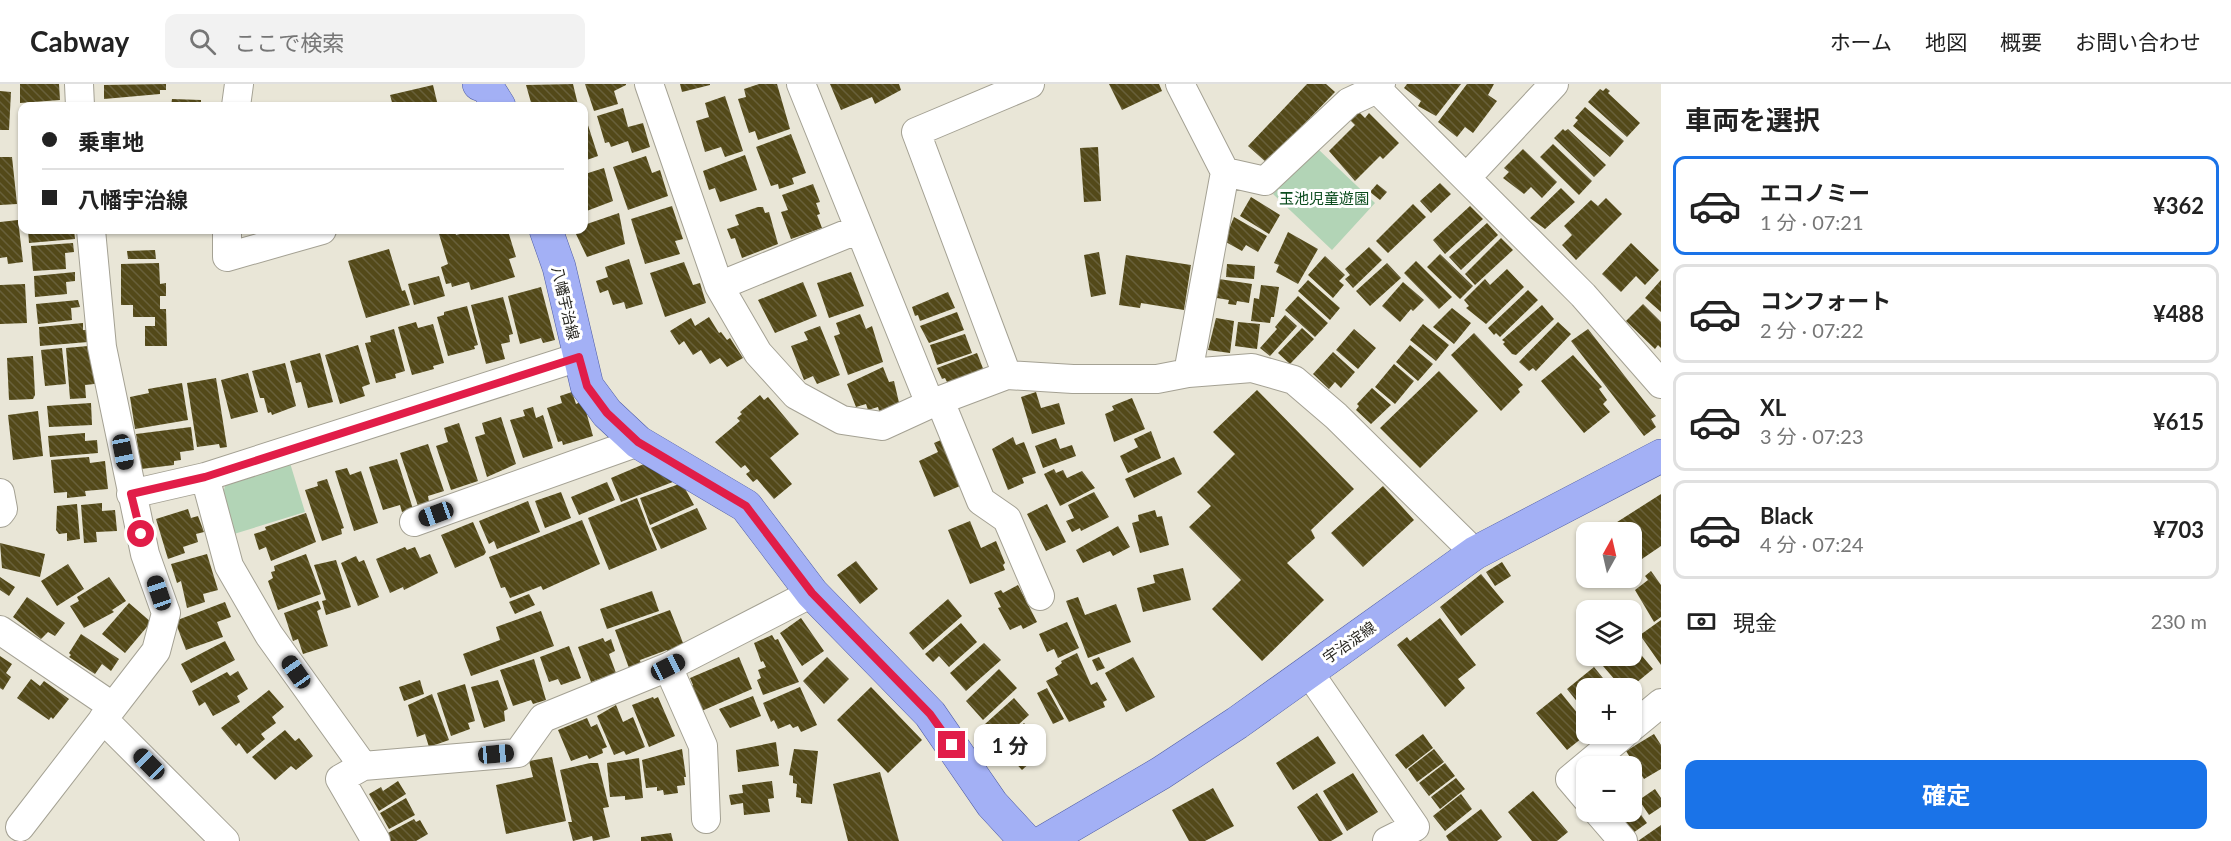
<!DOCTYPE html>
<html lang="ja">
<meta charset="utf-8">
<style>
body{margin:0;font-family:Lato,"Noto Sans JP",sans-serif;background:#f2f2f2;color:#222;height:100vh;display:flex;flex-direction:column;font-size:22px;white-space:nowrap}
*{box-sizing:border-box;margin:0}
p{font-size:20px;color:#767676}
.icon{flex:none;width:33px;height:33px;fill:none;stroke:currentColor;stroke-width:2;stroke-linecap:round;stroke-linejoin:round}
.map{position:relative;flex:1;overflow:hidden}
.side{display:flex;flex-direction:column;background:#fff;width:570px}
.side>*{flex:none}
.top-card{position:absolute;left:18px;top:18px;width:570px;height:132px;border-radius:12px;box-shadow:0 2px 4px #0004;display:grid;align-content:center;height:132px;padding:0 24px;background:#fff}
.needle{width:39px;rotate:8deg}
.fabs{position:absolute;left:1576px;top:438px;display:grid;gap:12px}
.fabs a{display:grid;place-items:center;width:66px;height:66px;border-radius:12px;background:#fff;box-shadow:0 2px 4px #0004;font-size:30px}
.end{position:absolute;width:27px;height:27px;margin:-14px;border:8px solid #e11d48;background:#fff;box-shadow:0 0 0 3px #fff}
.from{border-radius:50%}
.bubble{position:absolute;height:42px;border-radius:12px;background:#fff;box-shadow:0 2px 4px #0004;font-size:20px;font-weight:700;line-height:42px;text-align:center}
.car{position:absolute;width:18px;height:36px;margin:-18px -9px;border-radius:8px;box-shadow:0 0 4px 2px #0007;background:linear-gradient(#222 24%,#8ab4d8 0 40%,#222 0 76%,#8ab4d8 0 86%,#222 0)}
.top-card b{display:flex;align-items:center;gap:21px;height:57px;font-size:22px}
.top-card b+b{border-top:2px solid #e0e0e0}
.top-card i{width:15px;height:15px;background:#222}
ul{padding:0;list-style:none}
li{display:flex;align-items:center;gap:18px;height:99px;margin:0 12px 9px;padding:0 12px;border:3px solid #e0e0e0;border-radius:12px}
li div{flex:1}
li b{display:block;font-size:22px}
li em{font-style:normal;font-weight:700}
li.current{border-color:#1a73e8}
li>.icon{width:54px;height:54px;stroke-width:1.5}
h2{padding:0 24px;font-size:27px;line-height:72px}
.pay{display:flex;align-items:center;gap:15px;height:66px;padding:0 24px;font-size:22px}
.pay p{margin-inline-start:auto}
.primary-button{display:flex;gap:12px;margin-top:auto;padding:12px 24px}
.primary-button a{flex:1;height:69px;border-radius:12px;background:#1a73e8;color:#fff;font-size:24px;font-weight:700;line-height:69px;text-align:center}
header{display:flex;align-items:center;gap:36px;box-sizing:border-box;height:84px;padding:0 30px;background:#fff;border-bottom:2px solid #e0e0e0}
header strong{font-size:28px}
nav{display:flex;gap:33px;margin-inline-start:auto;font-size:21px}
.search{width:420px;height:54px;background:#f2f2f2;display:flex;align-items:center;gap:15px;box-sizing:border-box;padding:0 21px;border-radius:12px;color:#767676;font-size:22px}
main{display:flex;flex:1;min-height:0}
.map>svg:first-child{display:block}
.park{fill:#b2d4b6}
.building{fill:url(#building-back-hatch)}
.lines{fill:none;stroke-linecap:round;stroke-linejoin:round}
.street-casing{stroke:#a4a193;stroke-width:30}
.primary-casing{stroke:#505ea6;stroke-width:34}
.street{stroke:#fff;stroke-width:28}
.primary{stroke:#a3b0f5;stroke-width:33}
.route{stroke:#e11d48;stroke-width:8}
.labels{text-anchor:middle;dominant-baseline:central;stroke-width:6;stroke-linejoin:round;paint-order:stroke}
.park-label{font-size:15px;fill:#0b4c1e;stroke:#fff}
.street-label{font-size:15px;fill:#282721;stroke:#fff}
</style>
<header>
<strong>Cabway</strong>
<div class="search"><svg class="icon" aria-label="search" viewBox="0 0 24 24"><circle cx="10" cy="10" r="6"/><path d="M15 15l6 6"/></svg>ここで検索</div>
<nav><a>ホーム</a><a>地図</a><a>概要</a><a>お問い合わせ</a></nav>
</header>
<main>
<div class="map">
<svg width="1661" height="757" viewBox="0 0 1661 757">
<defs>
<pattern id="building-back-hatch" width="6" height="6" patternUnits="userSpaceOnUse" patternTransform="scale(1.5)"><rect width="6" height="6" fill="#534919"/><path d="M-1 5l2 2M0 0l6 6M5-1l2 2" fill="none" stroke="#68603a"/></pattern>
</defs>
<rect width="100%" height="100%" fill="#e9e6d7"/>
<path class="park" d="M1318,65L1375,119L1332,166L1273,110Z
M290,379L305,428L234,450L222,415L226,397Z"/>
<path class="building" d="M20,0H59L60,16L20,19Z
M166,0V6H160V10L104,15V1Z
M573,0L578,21L574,22H532L526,1Z
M585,0H626V1L614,7L618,20L594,27Z
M680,0H710V1L682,8Z
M759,0H777L790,45L758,56L755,47L749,49L738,15L746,13L744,5Z
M830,0H899L901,6L875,20L872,13L841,26Z
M1109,0H1159L1162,7L1122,26Z
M1307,0H1326L1335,8L1267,79L1248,62Z
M1407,0H1461L1436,32L1418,22L1421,17L1404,4Z
M1467,0H1494L1488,11L1497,17L1473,49L1465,43L1457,53L1438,38Z
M433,1L438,22H393L390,11Z
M1606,4L1610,7L1608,9L1640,39L1627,53L1588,18L1600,5L1603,7Z
M0,7L11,8L9,46H0Z
M725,12L743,67L725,73L721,63L705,68L696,37L709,33L705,19Z
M172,15L201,16V22H171Z
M166,19V22H119V20Z
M1585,23L1624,57L1610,73L1573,42L1578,36L1575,34Z
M623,24L628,43L643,39L650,63L632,69L628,57L611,63L609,58L605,59L597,32Z
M1358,27L1365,34L1369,29L1399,59L1383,75L1380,72L1355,97L1329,67L1355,41L1350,36Z
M585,32L598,72L584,77V33Z
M1563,45L1565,47L1568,45L1606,81L1594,93L1554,54Z
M19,47H22V66H20Z
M791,50L806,89L792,94L794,100L779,105L778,100L771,102L756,63Z
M1553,60L1592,97L1579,111L1540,73Z
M1098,63L1101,117L1084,118L1080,64Z
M1523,65L1557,98L1542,114L1531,103L1524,110L1503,94L1509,88L1504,84Z
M745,71L757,106L720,118L715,104L709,106L703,87Z
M646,72L652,89L660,86L668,112L628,126L613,83Z
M0,73H12L17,120L0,121Z
M604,84L613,117L584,128V85L585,90Z
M1440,99L1451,110L1431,129L1420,117Z
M813,100L820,118L816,119L820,130L817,131L822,144L791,155L781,128L788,126L782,111Z
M1377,100L1387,108L1380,116L1370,108Z
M1561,104L1575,118L1545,145L1530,134Z
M1251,113L1280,131L1269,150L1240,132Z
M1606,114L1622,130L1576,176L1562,161L1572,151L1564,142L1591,116L1598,122Z
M1413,120L1426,133L1388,169L1376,157Z
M672,122L683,155L675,157L680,170L645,180L631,135Z
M1470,122L1483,135L1445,170L1433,156Z
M758,123H763L765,129L769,128L778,160L742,174L735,154L731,155L727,145L739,141L735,131Z
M619,129L625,160L587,173L574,146H584V141Z
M1234,133L1267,152L1258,168L1246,161L1242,167L1224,157Z
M18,136L23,178L8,180L7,173L0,174V138Z
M1487,139L1498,151L1461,186L1449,173Z
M28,146H74L75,155L29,159Z
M455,146L456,151L476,146H498L499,149L508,147L516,173L509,175L515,193L471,206L469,198L452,203L451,199L446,200L441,183L448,180L439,150Z
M1288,148L1318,165L1298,200L1276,188L1279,181L1274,179Z
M1501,154L1513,166L1475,201L1465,190Z
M73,159L74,168L65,169L66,185L33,187L31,162Z
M1631,159L1659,186L1645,201L1636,192L1621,208L1602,190Z
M1369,163L1382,176L1353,204L1345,195L1350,191L1345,185Z
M389,165L402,207L405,206L410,221L366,234L348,177Z
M155,166L156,175H128L127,167Z
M1099,168L1106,210L1091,213L1084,171Z
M1440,170L1473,202L1460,215L1427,183Z
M1126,171L1191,181L1184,226L1141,219L1140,224L1119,221Z
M1325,172L1345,191L1339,197L1344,201L1333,214L1308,191Z
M629,175L643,220L626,225L624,218L613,221L608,206L600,209L596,197L608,193L605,183Z
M1416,177L1452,213L1439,225L1404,189Z
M684,178L693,201L700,199L706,219L665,233L650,189Z
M159,179L160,200L166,199V212H160V225H166L167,262H145V242H155V233H133V221H121V180Z
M1387,179L1401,194L1370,222L1356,207Z
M1227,180L1255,182L1254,195L1226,193Z
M1507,185L1524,203L1486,240L1466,224L1469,222L1464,216L1485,195L1490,201Z
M75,188V197L66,198L67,210L35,213L34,192Z
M851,188L864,222L829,234L817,199Z
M439,192L445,212L414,221L408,200Z
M1219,195L1252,200L1249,219L1237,217L1236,221L1228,220L1229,216L1217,214Z
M1308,196L1340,224L1330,236L1298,207Z
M1661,196V228L1645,214Z
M803,198L817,232L775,249L758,216Z
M1403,198L1424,216L1413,227L1411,225L1400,238L1382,222Z
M25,200L27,239L0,240V201Z
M1261,201L1279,203L1274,233H1271L1270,239L1251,237L1254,214L1259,215Z
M541,203L555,256L543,259L541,254L520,260L508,212Z
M1528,206L1538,216L1500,253L1496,249L1494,251L1488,244Z
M948,208L955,224L920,237L918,231L915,232L912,223Z
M1298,212L1328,239L1315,253L1285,226Z
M503,213L513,250L509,251L510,258L501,260L505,275L486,280L471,221Z
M78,216L80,223L71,224L72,236L38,240L36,220Z
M1643,220L1661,238V264L1658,261L1655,265L1626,237Z
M1542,221L1554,235L1516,271L1512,270L1503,260L1505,258L1502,256Z
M467,222L478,261L474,262L475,265L448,272L437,233L444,231V228Z
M1452,224L1471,239L1454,260L1433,243Z
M957,228L964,246L929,259L920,242Z
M860,230L866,245L872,242L883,278L848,291L834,252L840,250L836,239Z
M1285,231L1297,242L1270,272L1260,264L1277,245L1275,243Z
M709,233L719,249L721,248L727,256L730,254L743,274L727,283L720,274L710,280L701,266L693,271L684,257L679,261L670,247L691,234L695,242Z
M1216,234L1234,237L1230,269L1208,266Z
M416,238L418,244L433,240L444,279L433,282L434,285L412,291L398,243Z
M1238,238L1260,240L1257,265L1235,262Z
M1558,238L1571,250L1536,287L1533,284L1529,287L1519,278Z
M83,239V246H88V258L40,262L39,243Z
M1423,240L1449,261L1436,277L1410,256Z
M820,242L840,291L817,300L813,292L804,296L791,262L808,256L804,248Z
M1302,244L1314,255L1290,280L1278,269Z
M394,245L405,287L395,290L396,294L376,299L365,259L371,258L370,252Z
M1354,245L1376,264L1358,285L1336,266Z
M1588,245L1656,332L1651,335L1656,343L1644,352L1571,257Z
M1474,249L1523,301L1518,305L1520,308L1501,327L1451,271Z
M965,250L972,269L937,281L930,261Z
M99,261L103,299L85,301L86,314L70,315L66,264Z
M358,261L370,300L362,303L365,312L340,320L325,271Z
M1410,261L1433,280L1418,297L1396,278Z
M62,264L66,300L45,302L41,266Z
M1333,268L1355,288L1341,304L1335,298L1329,305L1313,290Z
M320,269L333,318L308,324L301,298L296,299L290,277Z
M977,269L984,287L948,300L945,294L942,295L937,284Z
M1573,271L1602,303L1599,305L1607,316L1603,320L1610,328L1584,349L1541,297Z
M33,272L35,311L33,315L9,316L7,274Z
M285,279L296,322L272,331L271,328L268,329L264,314H260L252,287Z
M1394,280L1414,297L1395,320L1375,303Z
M883,283L889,298L894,297L900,323L880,330L878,323L868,326L866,320L856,323L847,300Z
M1439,287L1478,327L1420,384L1380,344Z
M248,289L258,328L231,335L221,296Z
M216,294L227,363L220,364L219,360L197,363L187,299Z
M182,299L188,336L135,345L130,313L149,309L148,305Z
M1372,304L1391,321L1371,340L1356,326L1359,322L1357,320Z
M1257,306L1354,405L1311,446L1315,454L1287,479L1324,516L1262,577L1212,525L1241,496L1189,443L1211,422L1197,408L1235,370L1213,348Z
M572,308L576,320L583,317L593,352L563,361L562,357L558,358L547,324L562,319L560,312Z
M1036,308L1041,324L1059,319L1065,340L1032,350L1021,313Z
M760,311L764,316L768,313L799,350L770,374L792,400L774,415L757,395L753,398L746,390L750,387L745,381L741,384L715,358L740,337L737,334L742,330L740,328Z
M1132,314L1145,345L1114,358L1105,330L1114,326L1112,322Z
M91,319L92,341L49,343L47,322Z
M533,323L536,334L543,331L553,364L523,374L510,336L525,332L523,326Z
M38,327L43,372L13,376L8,331Z
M501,333L516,380L487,393L475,353L485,350L482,339Z
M459,339L478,397L451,406L436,362L448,358L444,344Z
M191,343L194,366L180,368L181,376L174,377V381L141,385L136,350Z
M1151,347L1161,374L1128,389L1120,372L1138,363L1134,355Z
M85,349V357L97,356L98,369L50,373L48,352Z
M1013,353L1016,361L1024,358L1036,389L1022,394L1024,399L1008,406L992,365Z
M1056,354L1060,365L1072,361L1076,372L1043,384L1035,362Z
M941,356L960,402L934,413L919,377L938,368L934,359Z
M428,360L444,407L428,412L429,418L418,422L400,369Z
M89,373L90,379L105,377L108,405L85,407L86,412L67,414V408L54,409L51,376Z
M1174,373L1182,390L1134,414L1125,395Z
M397,375L413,425L402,428L400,421L383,426L369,383Z
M651,377L678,396L621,418L611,394Z
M347,384L350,391L361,387L378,439L354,447L335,387Z
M1054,385L1056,389L1063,386L1067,394L1082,387L1095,404L1060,422L1044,390Z
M327,395L344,444L341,445L342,450L322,457L305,406L318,402L317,398Z
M607,398L615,416L579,431L571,413Z
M682,399L694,421L650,441L640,414Z
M1383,402L1414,436L1363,483L1331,449Z
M561,408L571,434L545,444L535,417Z
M1094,408L1109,433L1081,447L1080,444L1072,448L1066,437L1074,434L1068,421Z
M1661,410V462L1639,477L1632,467V448H1620L1614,440Z
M637,414L657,466L609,486L588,434Z
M528,417L540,448L497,465L494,457L489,460L479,437Z
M102,419V427L115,426L117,447L96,448L97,458L84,459L81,421Z
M77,420L80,455L67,457V449L59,450L56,446L57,422Z
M1047,420L1066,458L1046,467L1027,430Z
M697,424L707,445L661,465L651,444Z
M188,425L191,434L198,432L204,448L196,450L198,458L183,463L185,469L168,475L156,435Z
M1155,426L1157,433L1162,432L1169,461L1140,469L1132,439L1139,437L1138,431Z
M306,429L316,458L271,477L266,463L259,466L254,450L266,446L265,443Z
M582,436L600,480L543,506L541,502L510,514L505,503L501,504L489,473Z
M970,437L981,464L996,457L1005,479L1003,481L1005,486L970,500L948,446Z
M473,438L486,468L484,471L455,484L441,451Z
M1118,442L1130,463L1113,472L1110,467L1083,479L1076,466Z
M0,459L45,470L40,493L2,484Z
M405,463L407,466L415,463L420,474L430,470L438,489L404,506L403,503L390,509L376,475Z
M207,470L218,506L203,510L205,518L187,524L181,497L177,499L171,480Z
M306,470L321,510L278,526L268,497L273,494L271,488L275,487L274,482Z
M356,472L359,478L364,476L379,513L358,522L341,479Z
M336,476L351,523L326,531L322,517L326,516L314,481Z
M856,477L878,505L860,520L837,491Z
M1502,478L1511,492L1495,502L1486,488Z
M68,480L84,505L57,522L41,497Z
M1183,484L1191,516L1143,528L1137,504L1155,499L1153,491Z
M1651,487L1661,501V533L1654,538L1635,506L1648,496L1645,492Z
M1481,490L1504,518L1461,552L1440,523Z
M0,493L15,503L9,512L0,506Z
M109,493L126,517L112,526L114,528L84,544L70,522L79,517L77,513Z
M1018,501L1037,538L1023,545L1021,541L1010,546L998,524L1001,523L994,509L1001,506L1003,509Z
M652,507L659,527L607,545L600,525Z
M529,510L535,521L515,530L509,518Z
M27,513L65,539L55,552L48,548L41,555L13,533Z
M1078,513L1085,531L1116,520L1131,558L1088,574L1066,517Z
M948,515L962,532L923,566L909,549Z
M318,517L321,525L317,527L328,562L303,570L298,555L293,557L284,529Z
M225,518L231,533L217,538L223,553L186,566L175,537Z
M129,519L151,538L125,569L102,550Z
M670,526L685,564L669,570L667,566L640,576L641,580L629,584L615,546Z
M541,527L554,562L471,592L463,570L500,556L496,543Z
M801,534L824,567L802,582L780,549Z
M1440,534L1476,581L1458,595L1465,604L1445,623L1397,561L1407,553L1410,557Z
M1661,536V581L1640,551Z
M1067,538L1079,564L1058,574L1054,565L1047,568L1039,550Z
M961,539L977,558L949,583L939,572L933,578L925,570Z
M81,550L119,575L111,587L102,580L95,590L69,573L71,571L69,569Z
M772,551L775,556L778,555L799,598L763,611L757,596L761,594L758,586L766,583L763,577L761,578L754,559Z
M603,554L605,558L611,555L615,567L609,570L616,589L591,598L578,563Z
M225,557L235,576L191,599L181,580Z
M984,559L1001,576L966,607L950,589Z
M1632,560L1653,585L1630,604H1622L1603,582L1616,572H1632Z
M569,562L581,594L561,601L558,595L549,598L540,573Z
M1077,569L1091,601L1097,598L1107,616L1103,618L1105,623L1069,638L1046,597L1058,591L1055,584L1062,579L1061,577Z
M0,572L12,580L6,589L11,593L3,606L0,604Z
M739,573L752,605L697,629L686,604L693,601L690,594Z
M827,573L849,595L824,620L803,597Z
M1099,573L1105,584L1097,587L1092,576Z
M1133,573L1155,613L1126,628L1105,589Z
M534,575L546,616L533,620L531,616L513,622L500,586Z
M1594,583L1611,604H1587V630L1567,605Z
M999,585L1017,604L983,636L966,617Z
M238,587L248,605L237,612L240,618L213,632L205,618L199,622L192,607L227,588L230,592Z
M31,595L40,602L44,597L69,615L53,635L51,633L49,636L17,614Z
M420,596L424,610L404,617L399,603Z
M498,596L508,625L504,627L505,637L484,644L471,603Z
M465,600L475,637L468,639L470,645L451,652L437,609Z
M800,603L817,641L801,648L798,642L793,644L790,640L778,645L774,636L771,638L763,619Z
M871,603L922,656L888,689L837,636Z
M1047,604L1064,635L1053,640L1037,609Z
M269,606L284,623L272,633L276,639L261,650L265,655L247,670L239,659L236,662L221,644Z
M1561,609L1587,641V650L1567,666L1536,629Z
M432,610L449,656L429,663L425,650L417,653L408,621Z
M753,612L761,632L730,644L719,625Z
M653,613L654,615L658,613L675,652L649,663L632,621Z
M1014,614L1029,631L996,661L993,662L985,653L982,657L975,649Z
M616,621L623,638L633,633L645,663L626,671L624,667L614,671L597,632Z
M587,634L591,643L597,640L607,663L602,665L603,669L589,675L587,671L571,677L558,646Z
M1024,639L1039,655L1036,659L1040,663L1029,674L1032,677L1022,686L1012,675L1007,679L1003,675L999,679L990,670Z
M285,646L295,657L299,654L313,672L296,686L291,682L275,696L252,673Z
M1423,650L1433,664L1406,685L1395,671Z
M1654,650L1661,661V685L1644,695L1626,667Z
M1318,652L1336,679L1293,706L1276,679Z
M776,658L779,682L738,688L736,666Z
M682,665L686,693H684L685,701L677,702L678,709L664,711L663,706L657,707V703L646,704L642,676Z
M794,665L818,667L812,720L801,719V714L796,713L797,700L793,699V692L789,691Z
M1434,665L1444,678L1417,698L1408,685Z
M552,673L566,737L506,750L496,701L533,693L529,677Z
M639,674L643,714L625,716V712L610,713L607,679Z
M590,679H598L609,723L603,724L610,753L593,757L592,752L573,757L568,738H572L560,686Z
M1445,679L1455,692L1429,712L1419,699Z
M880,688L899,757H848L833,700Z
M1353,689L1378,728L1347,747L1323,707Z
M1456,694L1465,705L1440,725L1431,713Z
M398,697L406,710L379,727L369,710L381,703L383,707Z
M772,697L774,714L768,715L770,728L744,731L743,719L731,721L729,711L743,709L742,701Z
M1213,704L1234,742L1205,757H1189L1172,726Z
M1655,705L1661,714V723L1649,731L1639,716Z
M1533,707L1568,748L1557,757H1532L1508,728Z
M1317,709L1343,750L1331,757H1319L1297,723Z
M1461,710L1472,725L1445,747L1433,732Z
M406,714L415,731L389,745L380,729Z
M1636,724L1647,739L1633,749L1623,734Z
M1481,725L1502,753L1497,757H1449L1446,752Z
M414,735L416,738L420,736L428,750L416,757H390L386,750Z
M1661,741V757H1638Z
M671,749L673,757H641V753Z"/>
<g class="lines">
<g class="street-casing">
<path id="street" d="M79,0L80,22
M649,0L719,202L758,269L796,311L842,336L882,342L930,320L1007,291L1073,295H1157L1188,289L1252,284L1294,296L1336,332L1475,469
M801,0L930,320
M1180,0L1225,88L1188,289
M1377,5L1583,211L1661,300
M236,22L239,0
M1225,88L1265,97L1349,18L1377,5L1381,0
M1467,93L1554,0
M227,146V173L322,146
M719,202L859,145
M1007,291L916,48L1030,0
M940,317L981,417L1007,435L1040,512
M205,393L229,482L269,551L363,682
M0,409L3,425L0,429
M131,410L205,393L579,273
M414,438L638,358
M0,546L112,622
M668,583L703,662L706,735
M1308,587L1415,743L1387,757
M103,635L225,757
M1632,643L1661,619
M1587,715L1570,695L1624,650
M1598,728L1623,757
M20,743L156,567L166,529L145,470L102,263L91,146
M376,757L340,695L363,682L518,669L543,634L668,583L812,509"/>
</g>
<g class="primary-casing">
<path id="primary" d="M479,0L487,3L499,22
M546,146L559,183L587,302L607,329L638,358L746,422L812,509L930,630L992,720L1026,757
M1045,757L1161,689L1237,639L1475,469L1661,372"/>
</g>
<use href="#street" class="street"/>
<use href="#primary" class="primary"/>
</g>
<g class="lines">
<path class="route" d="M141,450L131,410L205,393L579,273L587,302L607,329L638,358L746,422L812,509L930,630L952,661"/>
</g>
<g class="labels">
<g class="park-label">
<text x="1324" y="114">玉池児童遊園</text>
</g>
<g class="street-label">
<text transform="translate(566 219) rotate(77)">八幡宇治線</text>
<text transform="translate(1349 558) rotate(-35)">宇治淀線</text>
</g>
</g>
</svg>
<div class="fabs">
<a><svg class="needle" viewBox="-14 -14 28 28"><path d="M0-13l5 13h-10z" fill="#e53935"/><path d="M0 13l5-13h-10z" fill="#767676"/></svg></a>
<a><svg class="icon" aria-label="layers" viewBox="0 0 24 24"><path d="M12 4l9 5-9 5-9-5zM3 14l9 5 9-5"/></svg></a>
<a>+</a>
<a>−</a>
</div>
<i class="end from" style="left:141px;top:450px"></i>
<i class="end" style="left:952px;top:661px"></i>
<div class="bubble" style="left:974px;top:640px;width:72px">1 分</div>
<i class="car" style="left:123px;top:368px;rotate:169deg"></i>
<i class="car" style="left:436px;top:430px;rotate:250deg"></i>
<i class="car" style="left:159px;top:509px;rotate:341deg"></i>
<i class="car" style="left:668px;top:583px;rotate:63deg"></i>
<i class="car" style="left:296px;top:588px;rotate:325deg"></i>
<i class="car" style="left:496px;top:670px;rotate:85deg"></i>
<i class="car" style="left:149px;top:680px;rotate:315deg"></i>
<div class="top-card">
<b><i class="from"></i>乗車地</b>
<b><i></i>八幡宇治線</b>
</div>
</div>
<section class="side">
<h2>車両を選択</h2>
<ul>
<li class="current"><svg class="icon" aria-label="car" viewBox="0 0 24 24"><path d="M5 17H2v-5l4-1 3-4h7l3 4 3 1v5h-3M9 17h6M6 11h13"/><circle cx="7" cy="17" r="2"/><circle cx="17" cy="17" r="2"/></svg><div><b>エコノミー</b><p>1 分 · 07:21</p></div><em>¥362</em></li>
<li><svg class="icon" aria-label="car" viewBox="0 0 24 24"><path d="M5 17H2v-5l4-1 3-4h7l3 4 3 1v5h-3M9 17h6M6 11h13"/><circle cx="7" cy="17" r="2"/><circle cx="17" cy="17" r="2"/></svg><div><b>コンフォート</b><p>2 分 · 07:22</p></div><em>¥488</em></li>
<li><svg class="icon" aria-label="car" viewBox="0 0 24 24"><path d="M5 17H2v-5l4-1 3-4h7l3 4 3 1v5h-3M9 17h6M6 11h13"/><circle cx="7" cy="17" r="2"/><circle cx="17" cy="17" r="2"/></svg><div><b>XL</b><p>3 分 · 07:23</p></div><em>¥615</em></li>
<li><svg class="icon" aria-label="car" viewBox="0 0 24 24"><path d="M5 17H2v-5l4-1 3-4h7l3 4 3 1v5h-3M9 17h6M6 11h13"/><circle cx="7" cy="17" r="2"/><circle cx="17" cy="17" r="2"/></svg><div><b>Black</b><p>4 分 · 07:24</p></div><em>¥703</em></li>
</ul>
<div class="pay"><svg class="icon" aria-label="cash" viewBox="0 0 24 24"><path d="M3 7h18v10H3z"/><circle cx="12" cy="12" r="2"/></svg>現金<p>230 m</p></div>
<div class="primary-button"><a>確定</a></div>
</section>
</main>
